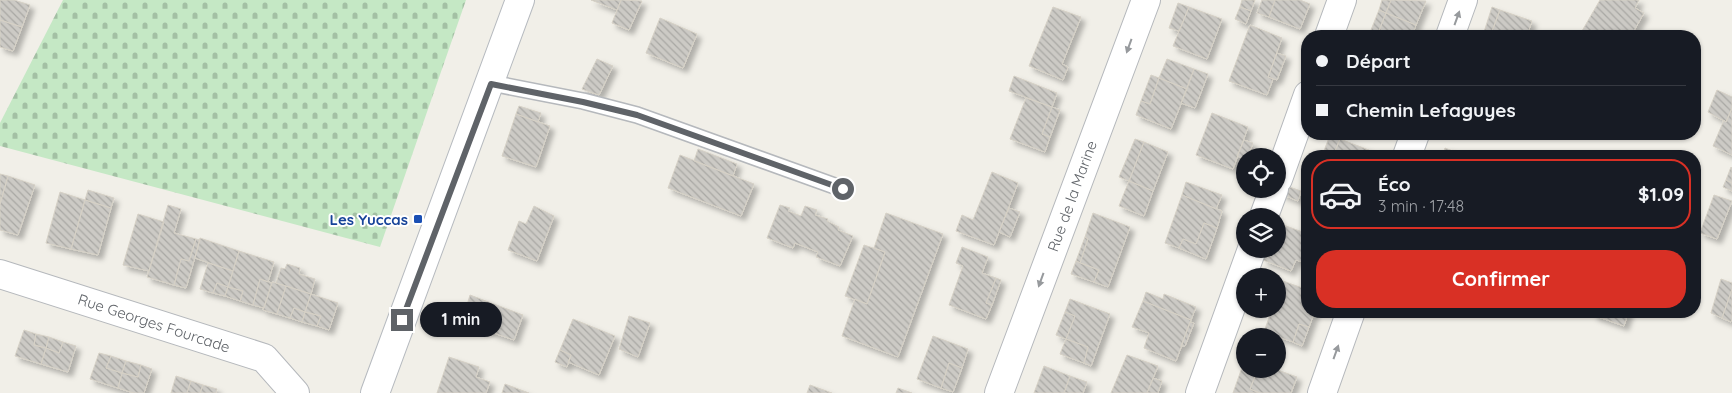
<!DOCTYPE html>
<html lang="fr">
<meta charset="utf-8">
<style>
body{margin:0;font-family:Quicksand,sans-serif;background:#242831;color:#f1f3f6;height:100vh;display:flex;flex-direction:column;font-size:19px;white-space:nowrap}
*{box-sizing:border-box;margin:0}
p{font-size:16px;color:#9ea1a6}
.icon{flex:none;width:28px;height:28px;fill:none;stroke:currentColor;stroke-width:2;stroke-linecap:round;stroke-linejoin:round}
.map{position:relative;flex:1;overflow:hidden}
.side{position:absolute;left:1301px;top:150px;width:400px;height:168px;display:flex;flex-direction:column;background:#171b24;border-radius:20px;box-shadow:0 1px 4px #0004}
.side>*{flex:none}
.guide{position:absolute;left:1301px;top:30px;width:400px;height:110px;border-radius:20px;box-shadow:0 1px 4px #0004;display:grid;align-content:center;height:110px;padding:0 15px;background:#171b24}
.fabs{position:absolute;left:1236px;top:148px;display:grid;gap:10px}
.fabs a{display:grid;place-items:center;width:50px;height:50px;border-radius:50%;background:#171b24;box-shadow:0 1px 4px #0004;font-size:25px}
.end{position:absolute;width:22px;height:22px;margin:-11px;border:6px solid #5f6368;background:#fff;box-shadow:0 0 0 2px #fff}
.from{border-radius:50%}
.bubble{position:absolute;height:35px;border-radius:18px;background:#171b24;box-shadow:0 1px 4px #0004;font-size:16px;font-weight:800;line-height:35px;text-align:center}
.guide b{display:flex;align-items:center;gap:18px;height:48px;font-size:19px}
.guide b+b{border-top:1px solid #363941}
.guide i{width:12px;height:12px;background:#f1f3f6}
ul{padding:9px 0 0;list-style:none}
li{display:flex;align-items:center;gap:15px;height:70px;margin:0 10px 8px;padding:0 5px;border:2px solid transparent;border-radius:20px}
li div{flex:1}
li b{display:block;font-size:19px}
li em{font-style:normal;font-weight:800}
li.on{border-color:#d93025}
li>.icon{width:45px;height:45px;stroke-width:1.5}
.primary-button{display:flex;gap:10px;margin-top:auto;padding:10px 15px}
.primary-button a{flex:1;height:58px;border-radius:20px;background:#d93025;color:#fff;font-size:20px;font-weight:800;line-height:58px;text-align:center}
.map>svg:first-child{display:block}
.cemetery{fill:url(#cemetery-stones)}
.building{fill:url(#building-back-hatch);stroke:#d6d1c6;filter:url(#shadow)}
.lines{fill:none;stroke-linecap:round;stroke-linejoin:round}
.service-casing{stroke:#b5b8bc;stroke-width:18}
.minor-casing{stroke:#b5b8bc;stroke-width:30}
.secondary-casing{stroke:#b6babf;stroke-width:30}
.service{stroke:#fff;stroke-width:15}
.minor{stroke:#fff;stroke-width:28}
.secondary{stroke:#fff;stroke-width:28}
.oneway{fill:#979a9d}
.route{stroke:#5f6368;stroke-width:6}
.transit-dot{fill:#1a4fb4;stroke:#fff;stroke-width:2}
.labels{text-anchor:middle;dominant-baseline:central;stroke-width:4;stroke-linejoin:round;paint-order:stroke}
.street-label{font-size:15px;fill:#5f6368;stroke:#fff}
.transit-label{font-size:15px;font-weight:bold;fill:#164399;stroke:#fff;text-anchor:end}
</style>
<div class="map">
<svg width="1732" height="393" viewBox="0 0 1732 393">
<defs>
<pattern id="cemetery-stones" width="16" height="16" patternUnits="userSpaceOnUse" patternTransform="scale(1.25)"><rect width="16" height="16" fill="#c5e8c5"/><path d="M2 7V4a2 2 0 0 1 4 0v3zM10 15v-3a2 2 0 0 1 4 0v3z" fill="#a3c0a4"/></pattern>
<pattern id="building-back-hatch" width="6" height="6" patternUnits="userSpaceOnUse" patternTransform="scale(1.25)"><rect width="6" height="6" fill="#cccac5"/><path d="M-1 5l2 2M0 0l6 6M5-1l2 2" fill="none" stroke="#a9a8a4"/></pattern>
<filter id="shadow"><feDropShadow dx="4.5" dy="4.5" stdDeviation="2.5" flood-color="#0004"/></filter>
</defs>
<rect width="100%" height="100%" fill="#f1efe8"/>
<path class="cemetery" d="M63,0H466L380,247L0,146V123Z"/>
<path class="building" d="M0,0H14L30,5L22,27L0,20Z
M591,0H621L617,10Z
M621,0L642,1L629,30L612,23Z
M1242,0H1255L1251,11L1240,7Z
M1262,0H1275L1269,17L1257,13Z
M1275,0H1300L1310,4L1300,29L1269,17Z
M1382,0H1391L1386,13L1379,10Z
M1391,0L1426,1L1416,25L1386,13Z
M1600,0H1639L1635,8L1644,13L1631,36H1591L1582,31Z
M1178,3L1189,7L1179,31L1169,28Z
M1053,7L1081,17L1062,64L1068,67L1063,80L1029,66Z
M1189,7L1222,19L1207,59L1173,46Z
M1240,7L1251,11L1246,24L1235,19Z
M1492,7L1500,10L1491,34L1484,32Z
M1379,10L1386,13L1377,36H1373L1369,35Z
M1500,10L1532,21L1527,36H1482L1484,32L1491,34Z
M1386,13L1416,25L1412,36H1377Z
M660,18L697,34L683,68L646,53Z
M0,20L22,27L13,51L0,47Z
M1250,25L1282,38L1268,77L1273,79L1267,95L1229,81Z
M1277,53L1286,56L1277,80L1268,77Z
M597,59L613,66L599,95L582,89Z
M1167,59L1194,69L1187,89L1159,78Z
M1194,69L1208,74L1195,108L1181,103Z
M1151,75L1159,78L1150,104L1141,101Z
M1014,76L1057,93L1052,107L1009,91Z
M1159,78L1187,89L1171,129L1136,115L1141,101L1150,104Z
M1717,90L1732,97V108L1726,122L1708,112Z
M1026,98L1052,107L1042,134L1050,137L1045,152L1010,139Z
M519,106L541,113L538,122L516,114Z
M1052,107L1060,110L1050,137L1042,134Z
M1732,108V155L1713,146L1724,120L1726,122Z
M1212,113L1248,127L1233,169L1196,155Z
M516,114L550,126L536,167L502,156Z
M1330,135L1340,139L1333,156H1322Z
M1135,139L1144,142L1129,181L1119,177Z
M1340,139L1369,150L1366,156H1333Z
M1244,140L1253,143L1248,156H1245V159L1237,156Z
M1144,142L1168,152L1153,191L1129,181Z
M1445,148L1466,156H1442Z
M698,149L737,164L733,176L694,161Z
M680,155L754,184L741,216L668,188Z
M1731,167L1732,168V183L1726,180Z
M992,172L1018,183L994,245L956,231L962,215L973,220Z
M0,174L8,176L0,204Z
M8,176L35,185L18,235L0,230V204Z
M1726,180L1732,183V191L1723,187Z
M1129,181L1153,191L1144,216L1119,206Z
M1186,182L1222,195L1216,209L1182,195Z
M1284,185L1301,191L1298,201L1281,194Z
M88,190L114,198L111,208L85,200Z
M60,192L85,200L71,249L46,243Z
M1182,195L1222,211L1217,228L1204,223L1196,244L1183,239L1179,248L1165,243Z
M1714,195L1732,201L1717,239L1700,233Z
M85,200L111,208L98,255L71,249Z
M168,205L181,209L174,233L196,239L189,261L181,259L174,285L147,277Z
M780,205L790,208L788,211L801,216L805,206L817,210L815,215L828,219L827,221L839,227L838,230L853,236L840,266L816,257L818,252L795,243L793,248L767,238Z
M534,206L554,216L537,261L508,250L519,221L526,224Z
M1009,208L1020,212L1010,237L999,232Z
M886,213L943,234L898,357L842,336L855,299L867,304L885,252L874,248Z
M1093,213L1130,227L1108,287L1094,282L1099,270L1080,263L1088,239L1085,237Z
M138,214L164,222L149,271L123,265Z
M1204,223L1217,228L1206,259L1179,248L1183,239L1196,244Z
M1278,223L1308,234V264L1296,260L1291,271L1263,260L1267,249H1278Z
M1085,237L1088,239L1080,263L1076,261Z
M200,238L239,251L233,271L195,258Z
M196,239L200,240L186,288L174,285L181,259L189,261Z
M864,245L885,252L867,304L845,296Z
M962,247L988,257L982,273L996,278L986,303L992,305L986,319L949,305L963,266L956,263Z
M239,251L274,262L268,282L260,279L253,305L240,301L243,291L228,287Z
M1076,261L1099,270L1094,282L1071,274Z
M208,263L233,271L228,287L217,283L213,293L200,289Z
M287,264L300,268L299,274L315,279L311,294L276,283L281,268L285,269Z
M996,278L1001,280L992,305L986,303Z
M260,279L272,283L264,308L253,305Z
M1721,279L1732,283V289L1722,318L1711,313Z
M1283,281L1308,290V311H1315L1309,327L1299,324L1293,342L1264,332L1272,309H1278V295Z
M272,282L286,286L277,314L263,310Z
M217,283L228,287L225,296L213,293Z
M286,286L311,294L305,312L294,308L290,318L277,314Z
M228,287L243,291L240,301L225,296Z
M1732,289V319L1731,322L1722,318Z
M1146,292L1163,299L1164,294L1196,307L1191,320L1143,301Z
M311,294L338,303L329,330L317,326L321,316L305,312Z
M470,295L523,315L514,340L462,322Z
M1070,299L1110,314L1091,366L1084,363L1088,347L1066,339L1075,316L1065,312Z
M1143,301L1191,320L1176,361L1144,348L1149,333L1132,327Z
M294,308L305,312L302,322L290,318Z
M1594,311H1629L1624,326L1593,315Z
M305,312L321,316L317,326L302,322Z
M1065,312L1075,316L1066,339L1056,335Z
M629,316L650,323L638,357L619,349Z
M573,319L615,336L599,375L568,362L571,355L560,350Z
M1190,322L1194,323L1185,346H1181Z
M1299,324L1309,327L1302,346L1293,342Z
M24,330L36,334L34,345L46,348L41,364L15,356Z
M36,334L49,337L46,348L34,345Z
M933,336L968,349L962,368L949,363L941,388L917,379Z
M49,337L63,342L59,353L46,348Z
M1066,339L1088,347L1084,363L1060,354Z
M63,342L76,346L68,372L41,364L46,348L59,353Z
M560,350L571,355L567,367L555,362Z
M99,353L111,356L106,368L122,373L118,388L90,379Z
M1127,355L1158,366L1147,393H1111Z
M111,356L126,361L122,373L106,368Z
M449,357L479,367L476,377L490,382L486,393H437Z
M1245,359V369H1258L1250,389L1260,393H1233Z
M126,361L141,365L138,377L122,373Z
M949,363L962,368L953,392L941,388Z
M141,365L152,369L144,393H134L118,388L122,373L138,377Z
M1044,366L1070,376L1064,393H1034Z
M1258,369H1275L1297,377L1291,393H1260L1250,389Z
M176,376L191,381L187,393H171Z
M1070,376L1087,382L1083,393H1064Z
M1153,378L1162,381L1158,393H1147Z
M191,381L203,385L200,393H187Z
M505,384L529,393H502Z
M203,385L217,389L216,393H200Z
M810,385L832,393H807Z
M898,388L912,393H896Z"/>
<g class="lines">
<g class="service-casing">
<path id="service" d="M491,83L583,101L637,115L843,189"/>
</g>
<g class="minor-casing">
<path id="minor" d="M1329,36L1342,0
M1450,36L1463,0
M1407,156L1415,134
M1278,179L1308,95
M1264,216L1274,189
M0,274L264,358L295,393
M999,393L1146,0
M1200,393L1252,249
M1322,393L1351,311"/>
</g>
<g class="secondary-casing">
<path id="secondary" d="M375,393L520,0"/>
</g>
<use href="#service" class="service"/>
<use href="#minor" class="minor"/>
<use href="#secondary" class="secondary"/>
</g>
<defs><path id="oneway-solid" d="M-6-.8H1V-3.2L6.5 0L1 3.2V.8H-6Z" transform="scale(1.25)"/></defs>
<g class="oneway">
<use href="#oneway-solid" transform="translate(1457 18) rotate(-70)"/>
<use href="#oneway-solid" transform="translate(1129 46) rotate(110)"/>
<use href="#oneway-solid" transform="translate(1041 280) rotate(110)"/>
<use href="#oneway-solid" transform="translate(1336 352) rotate(-70)"/>
</g>
<g class="lines">
<path class="route" d="M402,320L491,84L583,102L637,115L843,189"/>
</g>
<rect class="transit-dot" x="413" y="214" width="10" height="10" rx="2.5"/>
<g class="labels">
<g class="street-label">
<text transform="translate(1072 196) rotate(-70)">Rue de la Marine</text>
<text transform="translate(154 323) rotate(18)">Rue Georges Fourcade</text>
</g>
<g class="transit-label">
<text x="408" y="219">Les Yuccas</text>
</g>
</g>
</svg>
<div class="fabs">
<a><svg class="icon" aria-label="locate" viewBox="0 0 24 24"><circle cx="12" cy="12" r="6"/><path d="M12 2v4M12 18v4M2 12h4M18 12h4"/></svg></a>
<a><svg class="icon" aria-label="layers" viewBox="0 0 24 24"><path d="M12 4l9 5-9 5-9-5zM3 14l9 5 9-5"/></svg></a>
<a>+</a>
<a>−</a>
</div>
<i class="end from" style="left:843px;top:189px"></i>
<i class="end" style="left:402px;top:320px"></i>
<div class="bubble" style="left:420px;top:302px;width:82px">1 min</div>
<div class="guide">
<b><i class="from"></i>Départ</b>
<b><i></i>Chemin Lefaguyes</b>
</div>
<section class="side">
<ul>
<li class="on"><svg class="icon" aria-label="car" viewBox="0 0 24 24"><path d="M5 17H2v-5l4-1 3-4h7l3 4 3 1v5h-3M9 17h6M6 11h13"/><circle cx="7" cy="17" r="2"/><circle cx="17" cy="17" r="2"/></svg><div><b>Éco</b><p>3 min · 17:48</p></div><em>$1.09</em></li>
</ul>
<div class="primary-button"><a>Confirmer</a></div>
</section>
</div>
